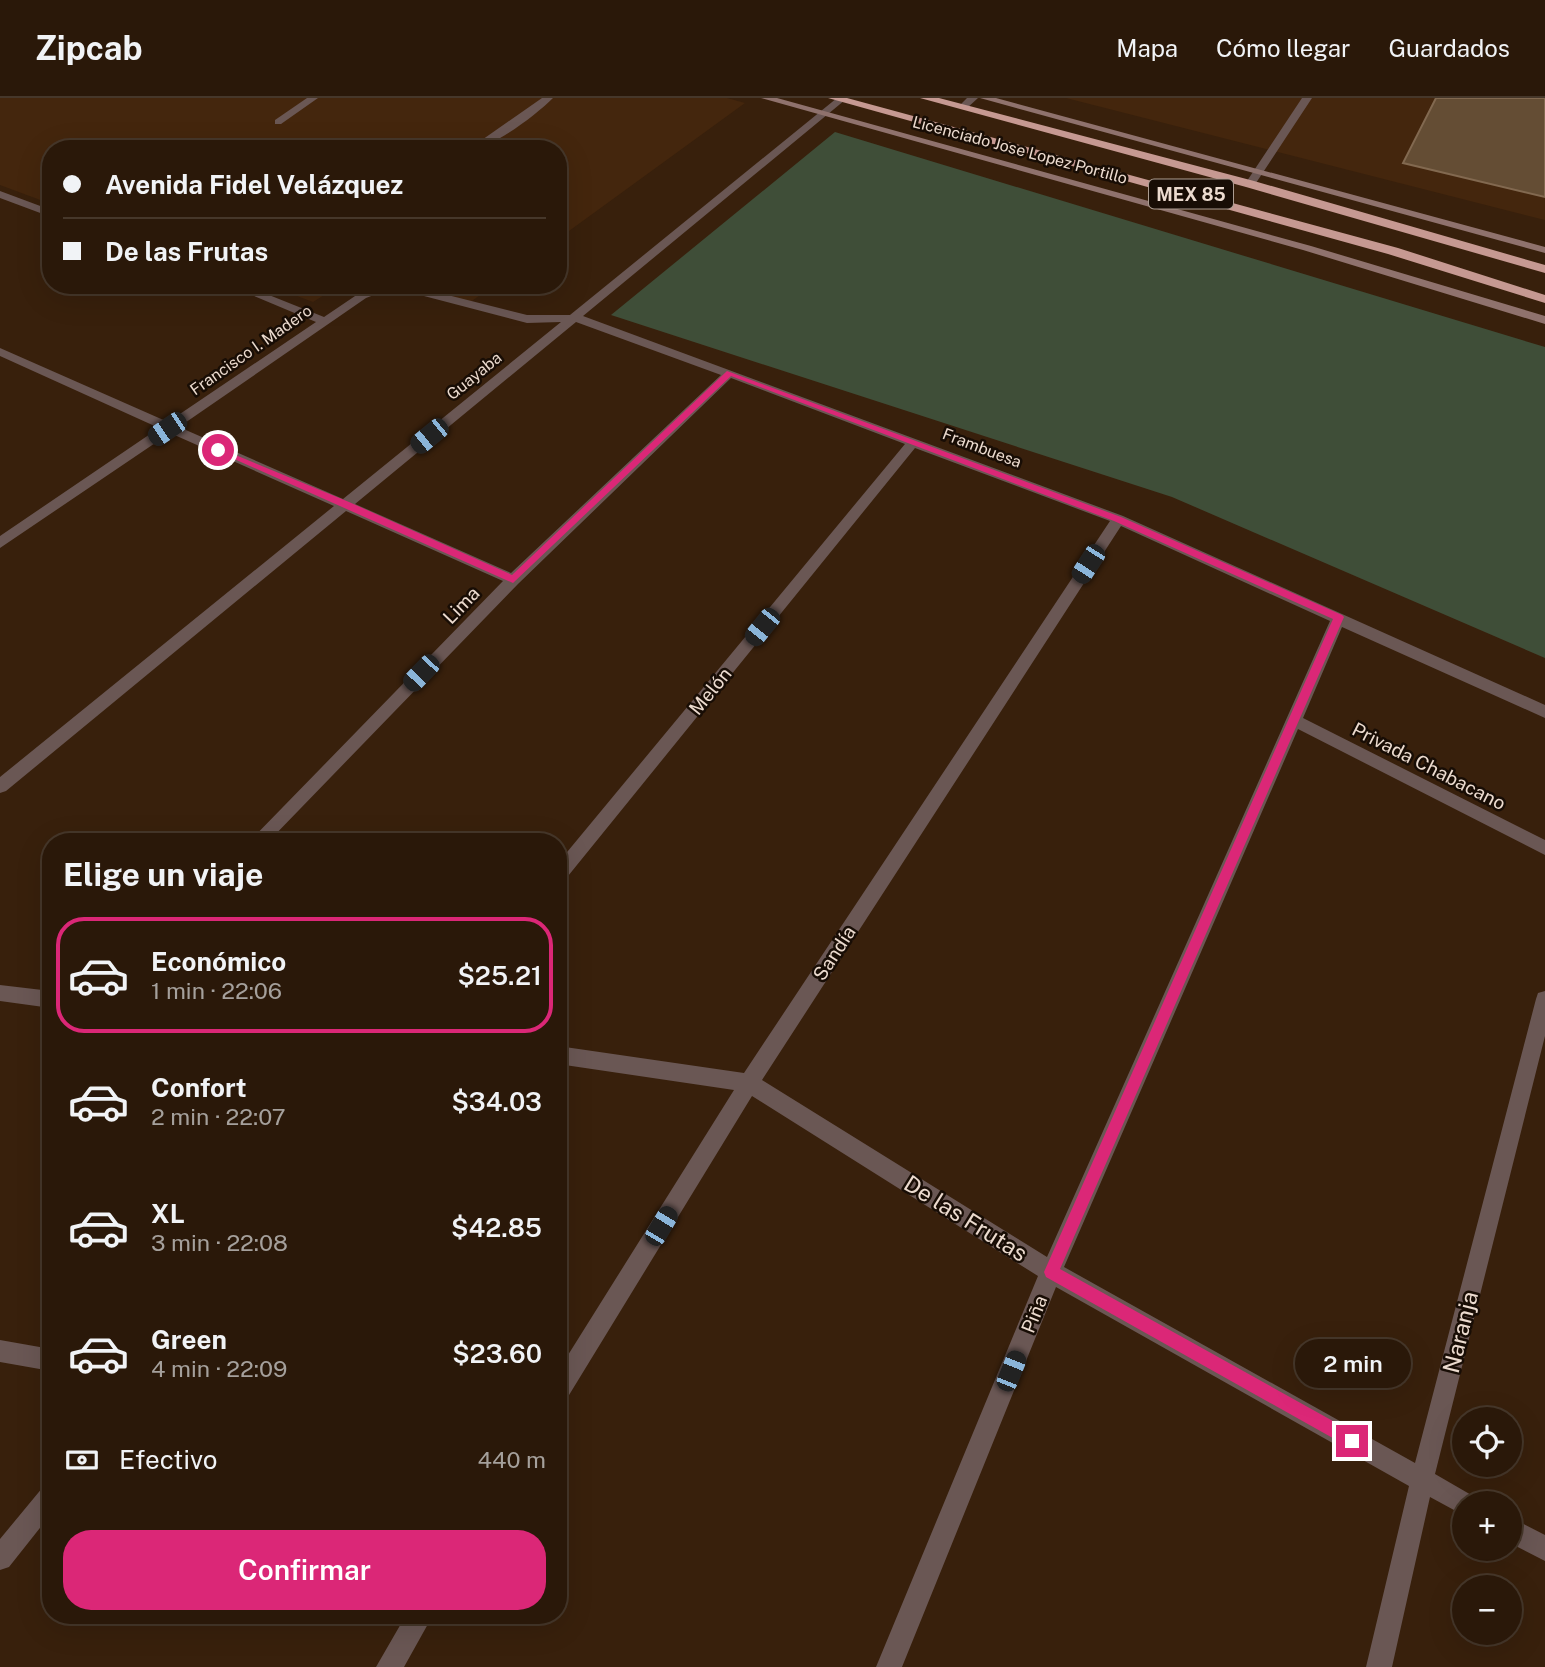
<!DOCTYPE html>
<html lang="es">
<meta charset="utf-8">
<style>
body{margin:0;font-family:"Public Sans",sans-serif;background:#322112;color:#f1f3f6;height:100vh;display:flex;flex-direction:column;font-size:26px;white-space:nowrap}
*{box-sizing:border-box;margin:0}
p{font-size:23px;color:#a5a09c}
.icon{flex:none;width:38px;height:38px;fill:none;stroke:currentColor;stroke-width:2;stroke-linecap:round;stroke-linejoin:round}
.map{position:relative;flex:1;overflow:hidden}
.panel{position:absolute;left:42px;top:735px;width:525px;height:791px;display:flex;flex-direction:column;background:#2a1809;border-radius:28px;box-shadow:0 7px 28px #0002,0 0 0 2px #46372a}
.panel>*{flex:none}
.banner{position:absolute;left:42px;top:42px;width:525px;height:154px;border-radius:28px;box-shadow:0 7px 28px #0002,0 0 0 2px #46372a;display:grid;align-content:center;height:154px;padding:0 21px;background:#2a1809}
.tools{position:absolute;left:1452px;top:1309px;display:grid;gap:14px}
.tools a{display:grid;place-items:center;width:70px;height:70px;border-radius:50%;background:#2a1809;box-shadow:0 7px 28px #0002,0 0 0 2px #46372a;font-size:35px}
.end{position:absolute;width:32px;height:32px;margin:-16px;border:9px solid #db2777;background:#fff;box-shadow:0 0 0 4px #fff}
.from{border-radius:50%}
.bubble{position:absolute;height:49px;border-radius:24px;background:#2a1809;box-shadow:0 7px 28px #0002,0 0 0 2px #46372a;font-size:23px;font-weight:600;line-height:49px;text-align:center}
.car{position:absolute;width:21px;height:42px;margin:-21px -10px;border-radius:9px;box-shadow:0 0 5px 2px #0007;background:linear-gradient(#222 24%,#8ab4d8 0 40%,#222 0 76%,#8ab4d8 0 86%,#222 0)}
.banner b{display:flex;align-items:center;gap:24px;height:66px;font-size:26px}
.banner b+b{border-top:2px solid #46372a}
.banner i{width:18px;height:18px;background:#f1f3f6}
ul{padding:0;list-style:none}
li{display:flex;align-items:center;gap:21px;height:116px;margin:0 14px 10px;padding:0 7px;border:4px solid transparent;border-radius:28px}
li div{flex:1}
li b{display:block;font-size:26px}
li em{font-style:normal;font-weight:600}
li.selected{border-color:#db2777}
li>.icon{width:63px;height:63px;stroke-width:1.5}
h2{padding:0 21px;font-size:32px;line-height:84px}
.pay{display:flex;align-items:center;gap:18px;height:77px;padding:0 21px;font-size:26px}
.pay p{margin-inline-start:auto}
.cta{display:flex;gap:14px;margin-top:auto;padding:14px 21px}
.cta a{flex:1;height:80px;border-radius:28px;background:#db2777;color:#fff;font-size:28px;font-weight:600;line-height:80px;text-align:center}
header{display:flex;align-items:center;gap:42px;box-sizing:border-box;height:98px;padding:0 35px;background:#2a1809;border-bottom:2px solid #46372a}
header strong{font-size:33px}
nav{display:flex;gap:38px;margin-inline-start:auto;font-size:24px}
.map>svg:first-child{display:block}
.built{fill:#44260d}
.green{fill:#3f4e38}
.building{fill:#644d34;stroke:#826950;stroke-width:2}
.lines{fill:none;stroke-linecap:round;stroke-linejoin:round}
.lane{fill:#6a5754;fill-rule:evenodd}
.street{fill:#6a5754;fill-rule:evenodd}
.secondary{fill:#8f726d;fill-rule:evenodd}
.highway{fill:#c69992;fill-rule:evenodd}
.route{fill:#db2777}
.labels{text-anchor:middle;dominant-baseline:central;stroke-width:5;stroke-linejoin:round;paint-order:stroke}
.far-street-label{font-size:16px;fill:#ecdbcf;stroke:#180d05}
.shield{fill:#180d05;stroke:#ac9d92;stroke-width:2}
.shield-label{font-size:18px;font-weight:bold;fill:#ecdbcf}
.street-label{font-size:19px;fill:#ecdbcf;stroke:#180d05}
.near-street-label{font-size:23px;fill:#ecdbcf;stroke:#180d05}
</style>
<header>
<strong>Zipcab</strong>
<nav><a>Mapa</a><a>Cómo llegar</a><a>Guardados</a></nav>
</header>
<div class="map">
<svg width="1545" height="1569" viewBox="0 0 1545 1569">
<rect width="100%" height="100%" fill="#38200c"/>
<path class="built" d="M0,0H727L745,5L558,141V51H51V106L0,87Z
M1066,0H1545V122Z
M268,187H340L313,204Z
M412,187H494L469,205Z"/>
<path class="green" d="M835,34L1545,249V560L1172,399L611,217Z"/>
<path class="building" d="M1436,0H1545V99L1403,65Z"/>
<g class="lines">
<path class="lane" d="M307,0H318L281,26H275V22Z
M542,0H553C536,17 492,51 469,51Z
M967,0H978L966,11H960V7Z
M1302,0H1312L1254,88H1246L1245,86Z"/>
<path class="street" d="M837,0L845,2L583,218L1123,418L1545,607V620L1342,529L1303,620L1545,742V757L1298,631L1064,1169L1415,1365L1536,901L1538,895L1545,893V938L1435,1376L1473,1398L1477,1405H1465V1418L1430,1399L1392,1569H1366L1409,1388L1056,1189L902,1569H876L1038,1178L752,998L566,1302L558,1305V1273L734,992L558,966V948L744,975L1110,423L915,350L564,783L558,785V765L905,346L731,280L518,486L268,744H249L503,483L346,413L6,693L0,695V679L334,408L170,335L0,450V438L159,330L0,258V250L168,324L316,224L228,187H244L324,219L358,196L380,187H408L527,217H570ZM387,192H401L527,225L561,224L343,401L179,329L366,200ZM576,224L721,277L511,475L355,406ZM1121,428L1330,523L1047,1159L762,982Z
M0,93L51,112V119L0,100Z
M0,887L51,893V910L0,903Z
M0,1242L51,1251V1273L0,1264Z
M51,1385V1416L9,1469L0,1472V1441L43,1389Z
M1510,1419L1545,1437V1463L1510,1445Z
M406,1517H433L404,1569H376Z"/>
<path class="secondary" d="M761,0H777L1311,148L1545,218V226L1303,152Z
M980,0H996L1545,149V155Z"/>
<path class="highway" d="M828,0H847L1398,150L1545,197V205L1388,156Z
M920,0H939L1254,83L1545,167V175L1246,89Z"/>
</g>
<path class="route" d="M727,273L1121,419L1342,517L1344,519L1060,1171L1358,1337L1360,1343L1358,1348L1352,1350L1347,1348L1046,1179L1044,1174L1333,521L1114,423L731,278L513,485L214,352L221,351L349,404L512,477Z"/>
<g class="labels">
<g class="far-street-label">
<text transform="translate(1020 52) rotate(15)">Licenciado Jose Lopez Portillo</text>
<text transform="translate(251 252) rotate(-35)">Francisco I. Madero</text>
<text transform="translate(474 278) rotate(-39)">Guayaba</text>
<text transform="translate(982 350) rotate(21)">Frambuesa</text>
</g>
<rect class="shield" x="1149" y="81.5" width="84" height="29" rx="5"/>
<g class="shield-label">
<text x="1191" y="96">MEX 85</text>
</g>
<g class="street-label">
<text transform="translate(461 507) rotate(-46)">Lima</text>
<text transform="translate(710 593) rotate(-51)">Melón</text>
<text transform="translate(1429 668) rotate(27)">Privada Chabacano</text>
<text transform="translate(834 855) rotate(-57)">Sandía</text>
<text transform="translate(1034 1216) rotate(-68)">Piña</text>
</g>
<g class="near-street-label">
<text transform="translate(966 1120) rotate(32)">De las Frutas</text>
<text transform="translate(1460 1234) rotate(-76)">Naranja</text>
</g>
</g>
</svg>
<div class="tools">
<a><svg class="icon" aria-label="locate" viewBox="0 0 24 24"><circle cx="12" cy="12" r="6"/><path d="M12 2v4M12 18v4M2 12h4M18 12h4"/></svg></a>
<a>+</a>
<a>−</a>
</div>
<i class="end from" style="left:218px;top:352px"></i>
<i class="end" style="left:1352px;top:1343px"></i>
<div class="bubble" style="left:1295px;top:1241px;width:116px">2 min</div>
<i class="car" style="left:167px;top:331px;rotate:236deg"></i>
<i class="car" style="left:429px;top:338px;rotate:231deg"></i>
<i class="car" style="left:1088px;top:466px;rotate:213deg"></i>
<i class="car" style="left:762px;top:529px;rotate:219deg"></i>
<i class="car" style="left:421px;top:575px;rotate:224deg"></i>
<i class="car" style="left:661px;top:1128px;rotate:31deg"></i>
<i class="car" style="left:1011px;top:1273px;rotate:22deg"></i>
<div class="banner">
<b><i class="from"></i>Avenida Fidel Velázquez</b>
<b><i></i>De las Frutas</b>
</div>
<section class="panel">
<h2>Elige un viaje</h2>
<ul>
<li class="selected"><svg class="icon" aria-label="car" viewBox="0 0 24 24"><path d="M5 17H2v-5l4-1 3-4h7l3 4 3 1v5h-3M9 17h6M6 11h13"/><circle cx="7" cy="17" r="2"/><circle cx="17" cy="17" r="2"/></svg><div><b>Económico</b><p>1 min · 22:06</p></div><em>$25.21</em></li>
<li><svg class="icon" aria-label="car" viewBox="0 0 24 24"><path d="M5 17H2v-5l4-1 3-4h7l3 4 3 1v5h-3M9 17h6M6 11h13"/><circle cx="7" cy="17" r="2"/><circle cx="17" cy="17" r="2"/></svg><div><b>Confort</b><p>2 min · 22:07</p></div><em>$34.03</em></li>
<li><svg class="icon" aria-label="car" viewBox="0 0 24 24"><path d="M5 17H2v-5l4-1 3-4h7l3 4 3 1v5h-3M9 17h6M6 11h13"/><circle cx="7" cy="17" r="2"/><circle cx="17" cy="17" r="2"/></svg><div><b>XL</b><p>3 min · 22:08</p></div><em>$42.85</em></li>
<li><svg class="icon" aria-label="car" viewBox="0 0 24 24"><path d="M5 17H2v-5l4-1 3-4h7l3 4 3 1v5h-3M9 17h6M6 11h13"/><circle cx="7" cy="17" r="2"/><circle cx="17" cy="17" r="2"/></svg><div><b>Green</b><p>4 min · 22:09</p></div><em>$23.60</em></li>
</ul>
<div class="pay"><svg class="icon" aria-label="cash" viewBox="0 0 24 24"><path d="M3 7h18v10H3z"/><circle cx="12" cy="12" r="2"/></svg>Efectivo<p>440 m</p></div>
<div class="cta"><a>Confirmar</a></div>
</section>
</div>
